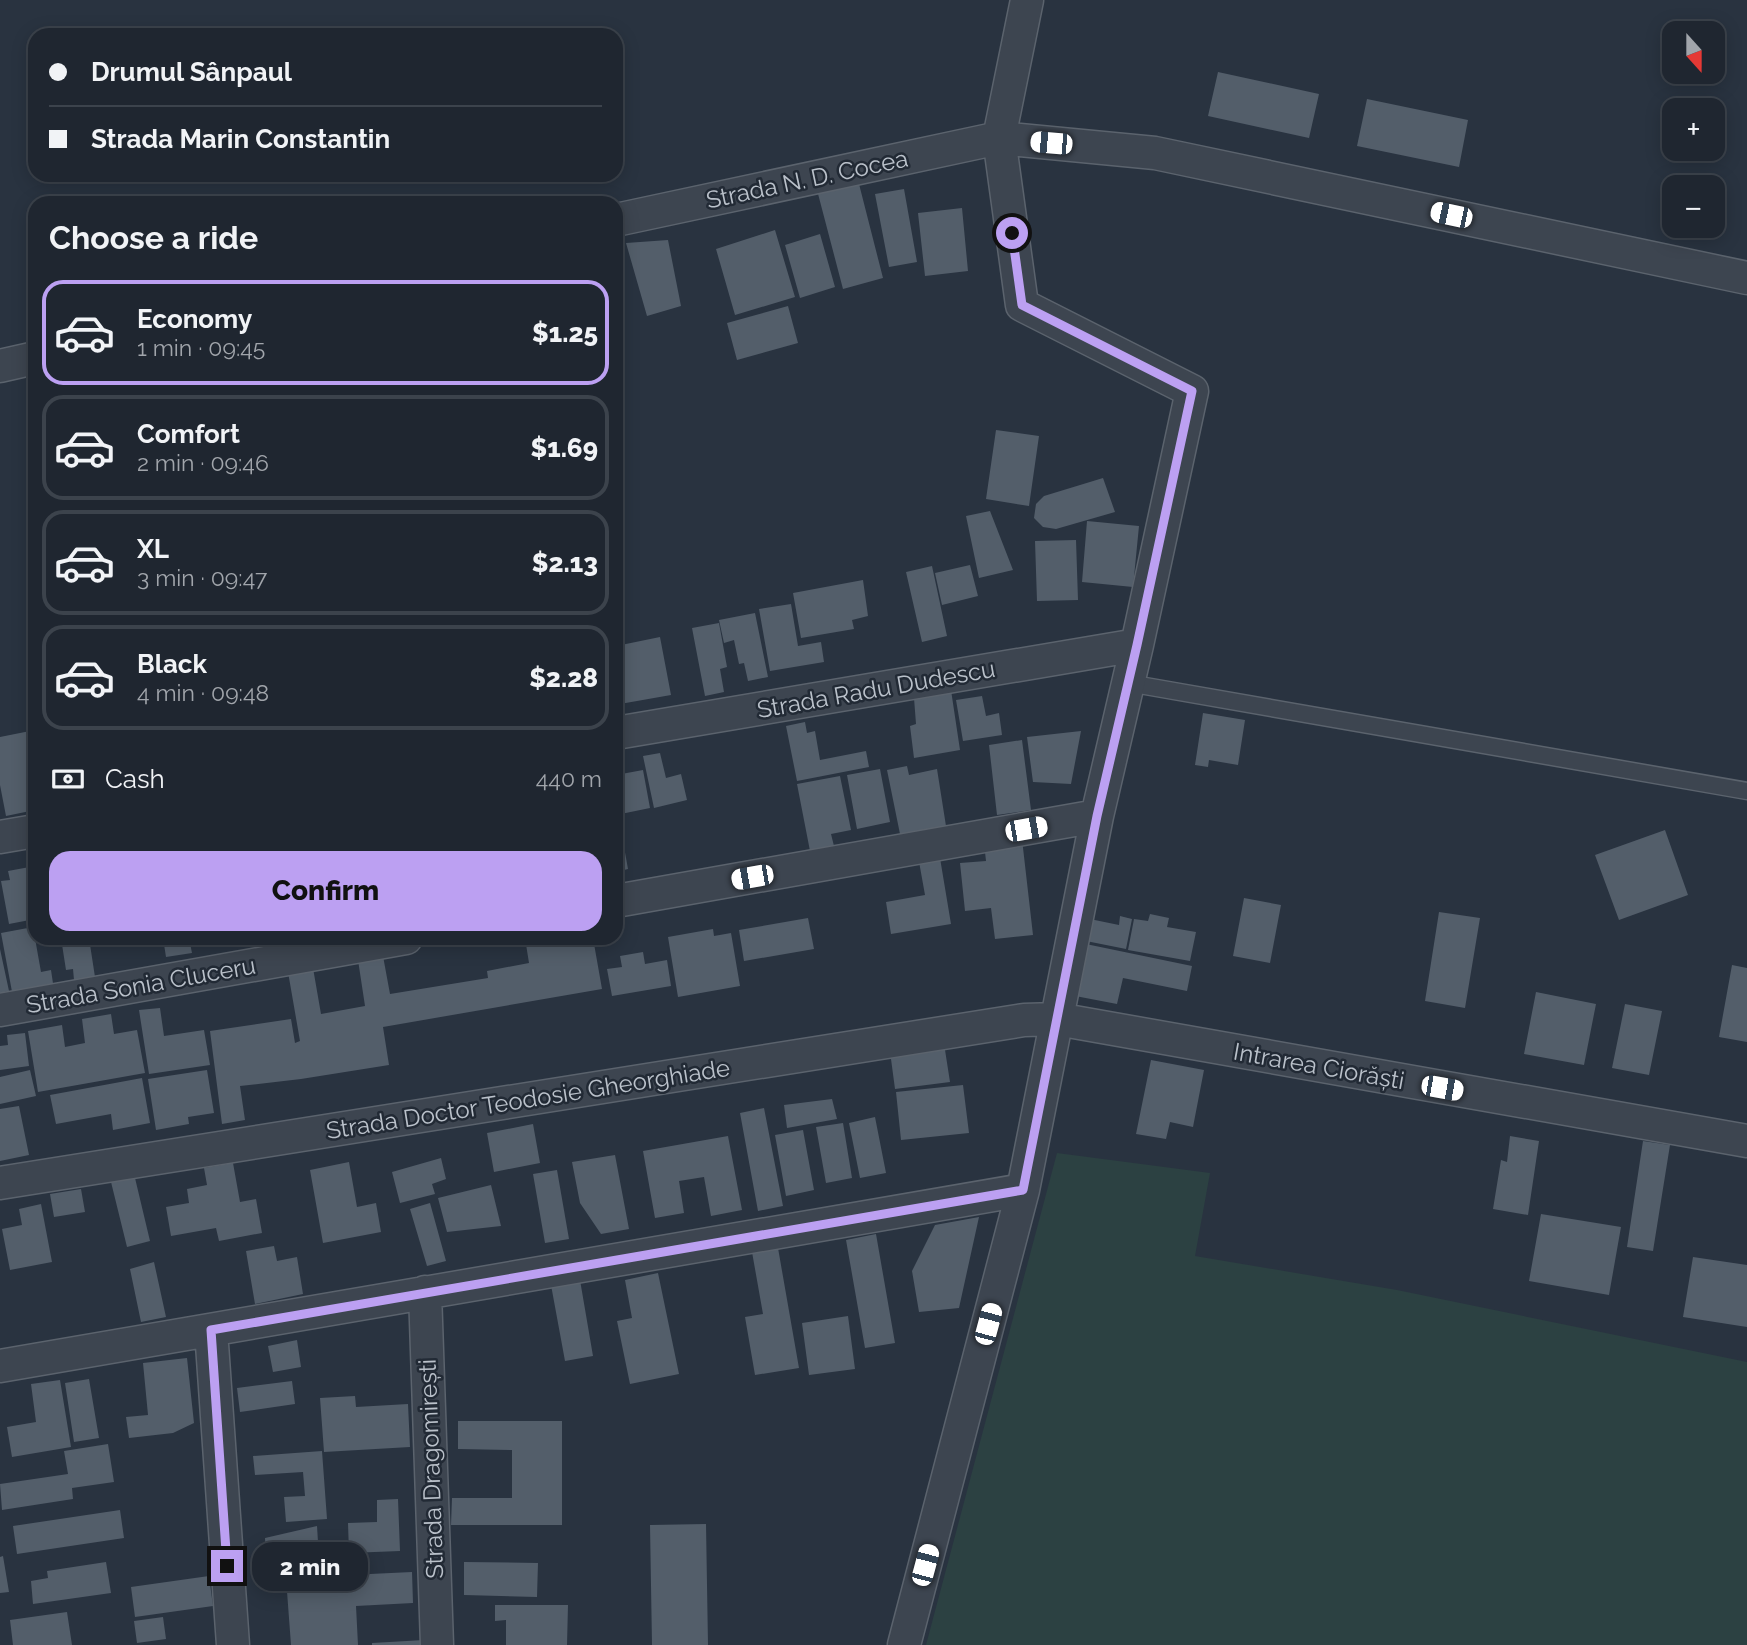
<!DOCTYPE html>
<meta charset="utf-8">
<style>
body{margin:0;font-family:Raleway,sans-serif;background:#272e38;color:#f1f3f6;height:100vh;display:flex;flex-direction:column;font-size:26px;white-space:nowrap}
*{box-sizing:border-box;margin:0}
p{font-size:23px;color:#a1a5ab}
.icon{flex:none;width:38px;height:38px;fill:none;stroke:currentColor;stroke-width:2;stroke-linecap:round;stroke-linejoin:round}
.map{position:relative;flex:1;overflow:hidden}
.side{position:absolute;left:28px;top:196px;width:595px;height:749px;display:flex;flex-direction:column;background:#1f2630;border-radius:21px;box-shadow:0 4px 18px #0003,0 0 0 2px #3c434c}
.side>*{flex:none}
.hud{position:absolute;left:28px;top:28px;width:595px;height:154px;border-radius:21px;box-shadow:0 4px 18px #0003,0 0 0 2px #3c434c;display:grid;align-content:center;height:154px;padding:0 21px;background:#1f2630}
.needle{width:46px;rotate:159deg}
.controls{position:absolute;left:1662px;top:21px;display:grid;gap:14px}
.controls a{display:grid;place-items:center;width:63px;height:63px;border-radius:14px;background:#1f2630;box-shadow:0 4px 18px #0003,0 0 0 2px #3c434c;font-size:35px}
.end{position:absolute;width:32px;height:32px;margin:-16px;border:9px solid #bca0f2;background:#111;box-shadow:0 0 0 4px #111}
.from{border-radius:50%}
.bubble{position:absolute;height:49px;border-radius:21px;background:#1f2630;box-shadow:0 4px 18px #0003,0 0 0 2px #3c434c;font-size:23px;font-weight:800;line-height:49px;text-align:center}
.car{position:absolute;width:21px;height:42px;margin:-21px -10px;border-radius:9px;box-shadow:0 0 5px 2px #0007;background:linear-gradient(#fff 24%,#345 0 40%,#fff 0 76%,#345 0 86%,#fff 0)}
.hud b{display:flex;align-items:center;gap:24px;height:66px;font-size:26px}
.hud b+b{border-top:2px solid #3c434c}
.hud i{width:18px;height:18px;background:#f1f3f6}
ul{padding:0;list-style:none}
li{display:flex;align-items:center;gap:21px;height:105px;margin:0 14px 10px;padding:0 7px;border:4px solid #3c434c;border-radius:21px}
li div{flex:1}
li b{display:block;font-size:26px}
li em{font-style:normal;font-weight:800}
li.selected{border-color:#bca0f2}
li>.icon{width:63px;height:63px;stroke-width:1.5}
h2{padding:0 21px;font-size:32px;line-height:84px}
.pay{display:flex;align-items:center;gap:18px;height:77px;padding:0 21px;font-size:26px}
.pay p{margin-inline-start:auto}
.button{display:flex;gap:14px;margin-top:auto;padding:14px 21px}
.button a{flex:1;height:80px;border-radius:21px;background:#bca0f2;color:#111;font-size:28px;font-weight:800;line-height:80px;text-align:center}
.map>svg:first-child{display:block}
.green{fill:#2c4142}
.building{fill:#535e6a}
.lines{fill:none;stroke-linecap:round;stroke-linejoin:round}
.lane-casing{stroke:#5b636d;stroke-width:19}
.street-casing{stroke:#5b636d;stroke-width:35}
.lane{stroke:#3d4550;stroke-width:16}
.street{stroke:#3d4550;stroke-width:32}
.route{stroke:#bca0f2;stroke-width:9}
.labels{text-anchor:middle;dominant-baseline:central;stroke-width:5;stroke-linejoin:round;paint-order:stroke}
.street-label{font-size:24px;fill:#bac1ca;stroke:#222a35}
</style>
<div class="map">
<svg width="1747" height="1645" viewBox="0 0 1747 1645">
<rect width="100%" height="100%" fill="#293340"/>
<path class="green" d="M1057,1153L1210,1173L1195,1256L1397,1290L1747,1362V1645H926Z"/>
<path class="building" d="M1218,72L1319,94L1309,138L1208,116Z
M1367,99L1468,120L1459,167L1357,146Z
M858,180L883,278L843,289L817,190Z
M904,189L917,262L889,267L875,194Z
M962,208L968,271L925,276L918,213Z
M775,230L795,297L735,315L716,249Z
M820,234L835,287L800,298L785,245Z
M668,240L681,306L647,316L626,243Z
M788,306L798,343L737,360L727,323Z
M996,430L1039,436L1029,506L986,499Z
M1103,478L1115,512L1056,529L1043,527L1034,518L1036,504L1044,496Z
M990,511L1013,570L979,578L966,516Z
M1087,521L1139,526L1133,587L1082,582Z
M1076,540L1078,600L1037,601L1035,541Z
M970,565L978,596L942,605L935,573Z
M932,566L947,636L922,642L906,572Z
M863,580L868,616L852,620L854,629L801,638L793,593Z
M791,604L798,646L821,642L824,662L770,671L759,609Z
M755,613L768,677L748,681L744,663L739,664L734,640L724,643L719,620Z
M719,623L727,667L720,669L724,692L705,696L692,628Z
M616,628L621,645L660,637L671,695L620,704L616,683Z
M951,690L960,750L914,758L910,726L916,724L914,698Z
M982,696L986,716L999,713L1002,735L963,741L956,700Z
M1203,713L1245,720L1238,765L1209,760L1208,767L1195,765Z
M805,722L807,733L815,731L820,760L866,751L869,767L797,781L786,726Z
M35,730V810L6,816L0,785V737Z
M1081,731L1071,784L1033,782L1027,737Z
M1022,740L1031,810L997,815L989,745Z
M660,753L666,778L681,774L687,800L654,808L643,756Z
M907,766L909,775L937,769L946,826L900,834L887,770Z
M880,769L890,822L857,829L847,775Z
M643,770L650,808L616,815V775Z
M840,776L851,830L831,834L834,846L810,851L797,784Z
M616,819H619L628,869L616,872Z
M1665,830L1688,895L1619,920L1595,855Z
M1022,839L1033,935L995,939L991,908L965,911L960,863L986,861L984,843Z
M939,852L951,924L891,934L886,902L925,895L918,856Z
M35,866V919L9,924L1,881L10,880L8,871Z
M1244,898L1281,905L1270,963L1233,956Z
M1439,912L1480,918L1465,1008L1425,1001Z
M1150,914L1169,918L1167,927L1196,932L1190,961L1128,950L1134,919L1148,921Z
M1120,916L1132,919L1126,949L1081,940L1085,918L1119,925Z
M808,918L814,949L744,961L739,930Z
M33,927L41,972L51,970L54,990L13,997L1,933Z
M713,929L714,936L731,933L740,986L678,997L668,937Z
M61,938H89L95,977L74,980L73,969L66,970Z
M163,938H189L192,953L166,957Z
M525,938H593L602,989L383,1027L389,1065L301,1079L240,1086L245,1120L222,1124L210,1031L291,1019L295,1043L300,1041L288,972L313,968L321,1014L365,1006L358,960L383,956L390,994L488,978L487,971L529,963Z
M1081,943L1192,966L1187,991L1123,978L1117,1004L1070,995Z
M0,949L9,991L0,993Z
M643,952L645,964L667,960L671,986L612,996L607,969L622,967L620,956Z
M1732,965L1747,968V1042L1719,1037Z
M1536,992L1596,1004L1584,1065L1524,1054Z
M1625,1004L1662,1011L1649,1075L1612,1068Z
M160,1008L164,1036L204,1030L210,1065L149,1074L139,1010Z
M111,1014L114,1034L137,1030L145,1073L38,1092L28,1031L62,1025L65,1047L85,1043L82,1019Z
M25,1033L29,1066L0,1070V1046L8,1045L7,1035Z
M943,1037L950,1082L895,1089L889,1044Z
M1151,1060L1204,1070L1193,1127L1170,1122L1166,1139L1136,1134Z
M30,1070L36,1096L0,1104V1077Z
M207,1070L214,1113L188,1117L189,1124L156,1130L148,1079Z
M142,1078L150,1123L113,1130L111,1114L56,1124L50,1095Z
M963,1085L969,1133L901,1140L896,1092Z
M832,1099L837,1119L787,1128L784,1105Z
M19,1106L29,1155L0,1161V1109Z
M764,1108L783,1206L758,1211L740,1113Z
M875,1117L886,1173L860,1178L849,1123Z
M843,1123L852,1178L826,1183L816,1127Z
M533,1124L540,1163L494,1172L487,1133Z
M803,1130L814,1190L786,1196L775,1135Z
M728,1136L742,1210L711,1216L704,1177L679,1181L684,1213L655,1218L643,1151Z
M1510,1136L1539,1141L1528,1215L1493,1209L1501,1160L1507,1162Z
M1643,1141L1670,1145L1653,1251L1627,1247Z
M615,1155L629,1229L601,1234L580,1203L572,1162Z
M441,1158L446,1179L432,1184L435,1194L400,1203L392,1172Z
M349,1162L357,1207L376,1203L381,1232L323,1243L310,1170Z
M233,1163L240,1202L256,1199L262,1233L219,1241L216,1228L171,1236L166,1207L189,1203L187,1189L207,1185L204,1168Z
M557,1170L569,1239L545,1243L533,1174Z
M135,1178L150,1241L127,1247L111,1182Z
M491,1185L501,1226L447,1232L438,1198Z
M81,1189L85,1212L54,1217L50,1194Z
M430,1203L446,1261L427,1266L410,1209Z
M41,1204L52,1262L10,1270L2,1229L22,1225L19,1209Z
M1541,1214L1621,1227L1609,1295L1529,1281Z
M979,1217L959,1308L919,1312L912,1271L935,1225Z
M876,1234L895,1343L865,1348L846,1240Z
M274,1246L277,1261L297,1257L303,1294L255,1304L246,1251Z
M778,1248L799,1368L755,1375L745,1317L763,1314L752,1252Z
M1693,1257L1747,1265V1327L1683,1317Z
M154,1262L166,1317L141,1322L130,1269Z
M658,1273L679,1374L630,1384L617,1321L632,1318L625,1280Z
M580,1280L593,1356L565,1361L551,1285Z
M848,1316L855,1369L809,1375L802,1323Z
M297,1340L301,1367L273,1372L268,1346Z
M187,1358L194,1423L173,1433L129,1438L126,1417L148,1415L143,1363Z
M89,1379L99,1438L74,1442L65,1383Z
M60,1380L71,1447L12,1457L7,1427L36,1422L31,1384Z
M292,1381L295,1404L240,1412L237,1388Z
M355,1396L356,1407L408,1404L410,1447L324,1452L320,1398Z
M458,1421H562V1525H451L452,1498H512V1450L458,1449Z
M108,1444L114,1482L72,1488L73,1499L2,1510L0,1484L68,1474L64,1451Z
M322,1451L327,1519L286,1522L284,1497L305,1496L303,1472L255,1475L253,1456Z
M398,1499L400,1551L349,1553L348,1523L377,1522V1500Z
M120,1510L124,1538L17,1554L13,1526Z
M706,1524L708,1645H652L650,1525Z
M317,1526L319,1558L266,1561L265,1538Z
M3,1556L9,1592L0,1593V1557Z
M106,1562L111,1593L33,1604L31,1581L48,1578L47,1571Z
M464,1562L538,1563L537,1597L464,1595Z
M412,1572L413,1603L356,1606L358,1645H291L286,1578Z
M209,1576L213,1606L135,1617L131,1587Z
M495,1605H568L567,1645H506V1620L495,1621Z
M67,1612L72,1645H13L10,1620Z
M163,1617L166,1639L137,1643L134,1621Z
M424,1640L425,1645H372V1643Z"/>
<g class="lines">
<g class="lane-casing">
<path id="lane" d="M1128,683L1747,791"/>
</g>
<g class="street-casing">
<path id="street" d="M616,220L999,138L1155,153L1747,278
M0,366L35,358
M616,733L1137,645
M0,837L35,831
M616,901L1097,816
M0,1010L406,938
M0,1183L1024,1020L1057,1019L1747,1141
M425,1292L437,1645
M211,1330L233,1645
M0,1366L1023,1190
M904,1645L1023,1190L1097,816L1137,645L1192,391L1022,305L999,138L1027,0"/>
</g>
<use href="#lane" class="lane"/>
<use href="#street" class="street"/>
</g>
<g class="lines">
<path class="route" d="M227,1566L211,1330L1023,1190L1097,816L1137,645L1192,391L1022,305L1012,233"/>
</g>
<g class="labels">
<g class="street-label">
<text transform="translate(807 179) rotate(-12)">Strada N. D. Cocea</text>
<text transform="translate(876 689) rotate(-10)">Strada Radu Dudescu</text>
<text transform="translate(141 985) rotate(-10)">Strada Sonia Cluceru</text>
<text transform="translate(1319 1066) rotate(10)">Intrarea Ciorăști</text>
<text transform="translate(528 1099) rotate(-9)">Strada Doctor Teodosie Gheorghiade</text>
<text transform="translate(431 1469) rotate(-92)">Strada Dragomirești</text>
</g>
</g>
</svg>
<div class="controls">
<a><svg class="needle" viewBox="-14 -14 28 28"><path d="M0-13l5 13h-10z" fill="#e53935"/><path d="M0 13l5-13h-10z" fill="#a1a5ab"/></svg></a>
<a>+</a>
<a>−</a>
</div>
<i class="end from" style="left:1012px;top:233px"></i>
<i class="end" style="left:227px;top:1566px"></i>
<div class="bubble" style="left:252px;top:1542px;width:116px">2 min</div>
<i class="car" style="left:1051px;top:143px;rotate:275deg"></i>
<i class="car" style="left:1451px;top:215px;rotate:282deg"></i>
<i class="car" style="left:1026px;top:829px;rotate:80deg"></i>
<i class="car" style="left:752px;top:877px;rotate:260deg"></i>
<i class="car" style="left:1442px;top:1088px;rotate:100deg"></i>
<i class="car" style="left:988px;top:1324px;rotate:15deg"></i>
<i class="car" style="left:925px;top:1565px;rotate:15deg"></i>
<div class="hud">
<b><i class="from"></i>Drumul Sânpaul</b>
<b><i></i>Strada Marin Constantin</b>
</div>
<section class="side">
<h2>Choose a ride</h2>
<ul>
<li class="selected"><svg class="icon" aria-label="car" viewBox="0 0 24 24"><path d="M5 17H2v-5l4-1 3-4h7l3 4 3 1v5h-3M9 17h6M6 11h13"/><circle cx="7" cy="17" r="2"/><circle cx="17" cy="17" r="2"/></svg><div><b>Economy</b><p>1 min · 09:45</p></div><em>$1.25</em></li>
<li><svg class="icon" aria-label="car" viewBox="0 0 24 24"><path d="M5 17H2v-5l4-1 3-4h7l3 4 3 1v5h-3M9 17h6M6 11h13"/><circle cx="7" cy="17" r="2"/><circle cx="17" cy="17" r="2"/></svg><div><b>Comfort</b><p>2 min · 09:46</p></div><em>$1.69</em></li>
<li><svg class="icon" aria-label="car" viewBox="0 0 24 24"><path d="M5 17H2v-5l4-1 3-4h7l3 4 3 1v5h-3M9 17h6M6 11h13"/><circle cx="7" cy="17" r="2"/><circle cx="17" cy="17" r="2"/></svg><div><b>XL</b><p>3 min · 09:47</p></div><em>$2.13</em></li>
<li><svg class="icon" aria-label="car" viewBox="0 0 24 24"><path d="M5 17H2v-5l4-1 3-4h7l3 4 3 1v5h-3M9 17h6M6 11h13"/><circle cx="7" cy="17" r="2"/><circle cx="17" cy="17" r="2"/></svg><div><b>Black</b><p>4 min · 09:48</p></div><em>$2.28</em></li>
</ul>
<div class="pay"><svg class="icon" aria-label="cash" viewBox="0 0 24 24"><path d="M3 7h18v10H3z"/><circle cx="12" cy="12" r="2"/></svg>Cash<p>440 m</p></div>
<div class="button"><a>Confirm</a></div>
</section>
</div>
